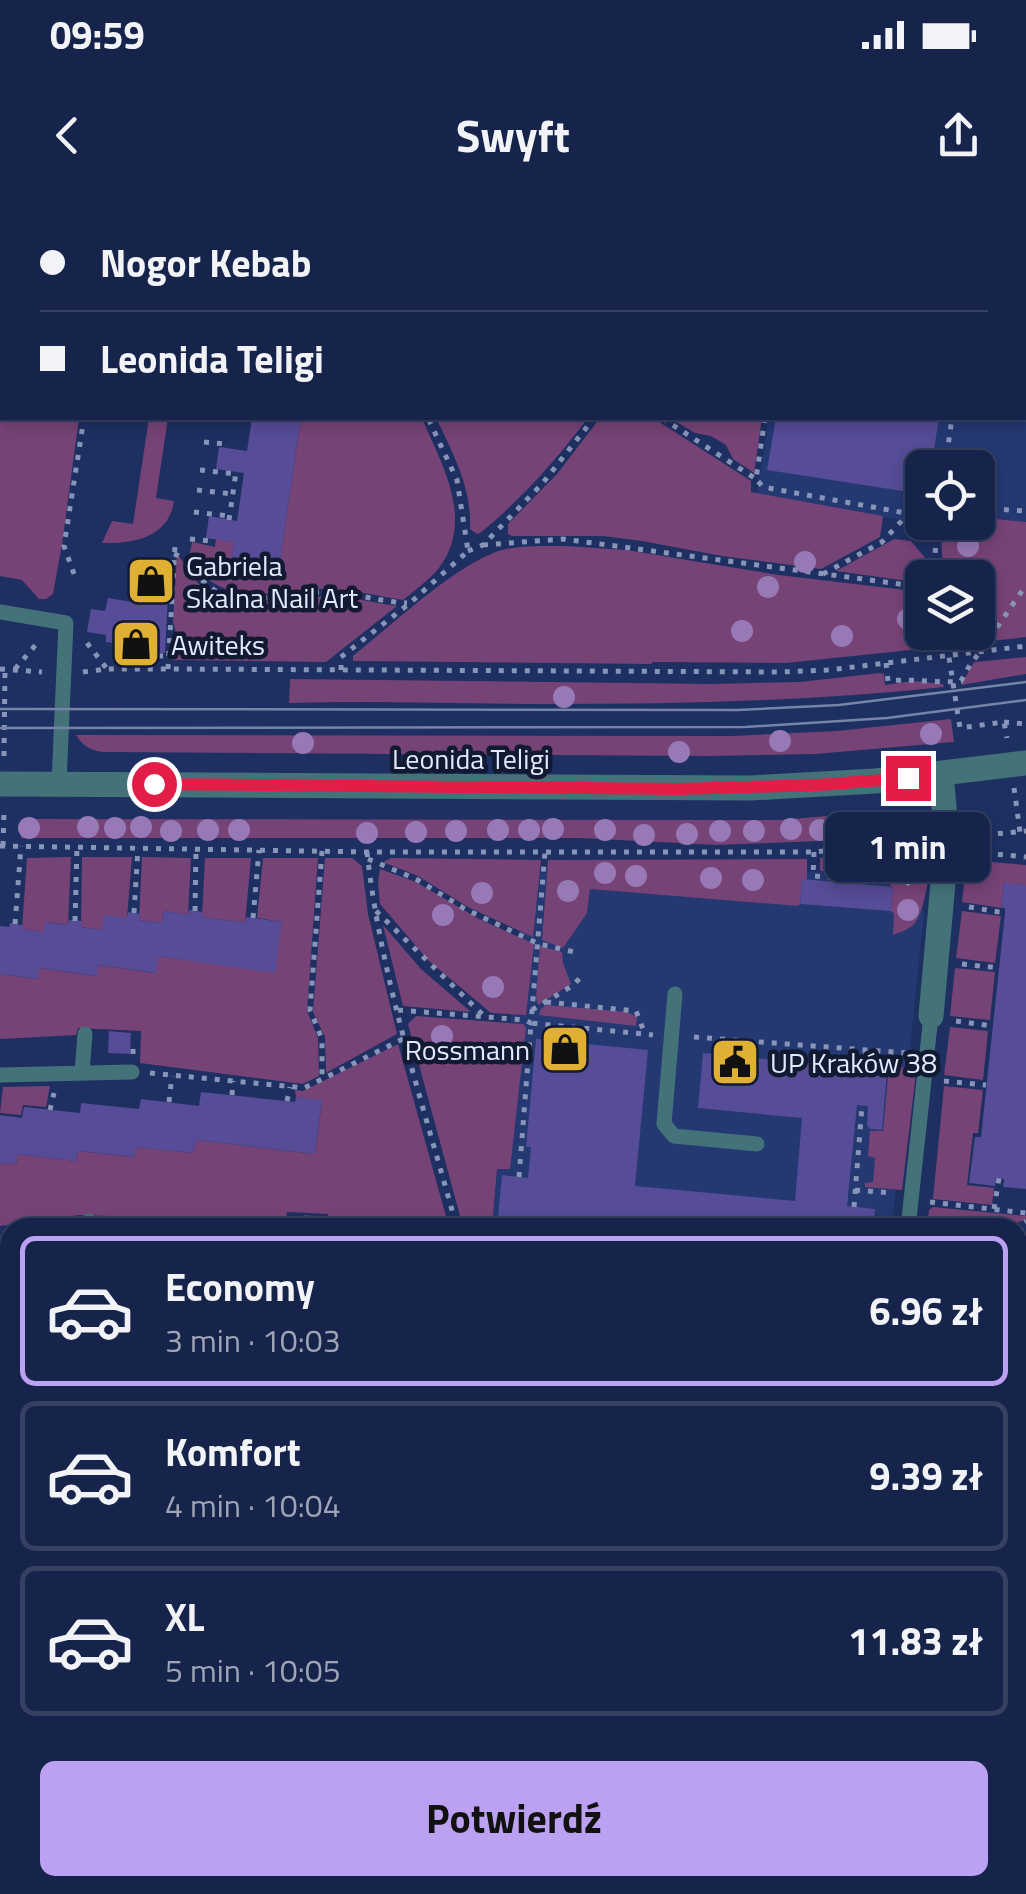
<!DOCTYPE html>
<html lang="pl">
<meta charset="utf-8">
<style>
body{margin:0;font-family:"Titillium Web",sans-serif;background:#232f54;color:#f1f3f6;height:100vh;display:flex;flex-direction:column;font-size:38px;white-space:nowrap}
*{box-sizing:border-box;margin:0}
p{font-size:32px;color:#9ea4b5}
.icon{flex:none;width:55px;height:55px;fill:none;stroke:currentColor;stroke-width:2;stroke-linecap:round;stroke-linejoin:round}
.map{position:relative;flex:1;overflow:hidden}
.panel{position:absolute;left:0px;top:1018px;width:1028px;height:678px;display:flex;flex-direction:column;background:#16234a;border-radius:30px 30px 0 0;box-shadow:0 5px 15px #0003,0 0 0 2px #354062}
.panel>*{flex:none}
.banner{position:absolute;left:0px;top:0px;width:1028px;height:220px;box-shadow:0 5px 15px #0003,0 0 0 2px #354062;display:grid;align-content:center;height:220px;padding:0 40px;background:#16234a}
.buttons{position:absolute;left:905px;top:250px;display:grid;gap:20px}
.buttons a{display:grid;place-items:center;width:90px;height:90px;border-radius:15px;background:#16234a;box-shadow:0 5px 15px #0003,0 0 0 2px #354062;font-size:50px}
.end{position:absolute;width:45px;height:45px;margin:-22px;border:12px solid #e11d48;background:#fff;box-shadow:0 0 0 5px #fff}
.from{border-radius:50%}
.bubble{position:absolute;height:70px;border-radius:15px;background:#16234a;box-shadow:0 5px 15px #0003,0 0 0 2px #354062;font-size:32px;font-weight:700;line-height:70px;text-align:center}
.banner b{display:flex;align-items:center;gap:35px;height:95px;font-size:38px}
.banner b+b{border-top:2px solid #354062}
.banner i{width:25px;height:25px;background:#f1f3f6}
ul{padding:18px 0 0;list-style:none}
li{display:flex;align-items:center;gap:30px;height:150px;margin:0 20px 15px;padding:0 20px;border:5px solid #354062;border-radius:15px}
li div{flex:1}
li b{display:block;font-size:38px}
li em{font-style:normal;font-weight:700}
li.active{border-color:#bca0f2}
li>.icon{width:90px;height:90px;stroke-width:1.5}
.button{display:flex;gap:20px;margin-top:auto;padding:20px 40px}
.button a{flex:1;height:115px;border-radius:15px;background:#bca0f2;color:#111;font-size:40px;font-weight:700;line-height:115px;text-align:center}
.status{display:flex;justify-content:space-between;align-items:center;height:70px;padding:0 50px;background:#16234a;direction:ltr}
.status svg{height:28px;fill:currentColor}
header{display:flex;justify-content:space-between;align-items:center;height:130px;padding:0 40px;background:#16234a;font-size:45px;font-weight:700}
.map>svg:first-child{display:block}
.built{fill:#243872}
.green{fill:#764376}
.building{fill:#564c97}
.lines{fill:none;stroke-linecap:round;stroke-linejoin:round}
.path{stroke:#8895b7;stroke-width:5;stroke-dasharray:5 8;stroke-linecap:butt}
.service{stroke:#437379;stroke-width:15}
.minor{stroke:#437379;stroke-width:25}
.tertiary{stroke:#437379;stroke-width:25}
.tram{stroke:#7784a8;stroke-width:2.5}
.tree{fill:#9779b5}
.route{stroke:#e11d48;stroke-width:12}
.labels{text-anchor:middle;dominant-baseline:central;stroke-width:9;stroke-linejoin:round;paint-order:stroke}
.poi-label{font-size:28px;fill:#e1e9fd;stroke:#111a31;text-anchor:start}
.street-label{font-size:28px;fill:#e1e9fd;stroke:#111a31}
</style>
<div class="status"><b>09:59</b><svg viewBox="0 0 49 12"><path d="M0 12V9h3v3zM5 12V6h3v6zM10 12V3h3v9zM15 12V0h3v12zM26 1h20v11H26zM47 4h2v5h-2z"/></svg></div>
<header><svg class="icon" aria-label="back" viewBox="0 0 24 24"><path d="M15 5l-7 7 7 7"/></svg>Swyft<svg class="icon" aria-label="share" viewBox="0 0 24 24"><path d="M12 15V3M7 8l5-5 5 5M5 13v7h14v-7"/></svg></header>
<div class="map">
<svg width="1026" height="1694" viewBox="0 0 1026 1694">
<rect width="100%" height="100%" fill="#1e2f62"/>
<path class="built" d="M804,0H1026V322L978,317V268H922V322L948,323L943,328L757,293L769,218H1025V2H801Z
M789,670L901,677L924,712L892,1027L492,1028L524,671L788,690Z
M1018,1142L1026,1143V1415L1018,1414Z
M1018,1650L1026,1651V1694H729L727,1685H1018Z"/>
<path class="green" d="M0,0H106V2H2V218H79L62,344L53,394L46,399H39L22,380L0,376Z
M149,218H168L156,298L174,301C169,337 134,344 102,343L112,321L133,324Z
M301,218H422C442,266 475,319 439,368C429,380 415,390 403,400C380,396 356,391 333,389C290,386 240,409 203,375C198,371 190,364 189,357C189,352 192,347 192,342L215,347L216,339L234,342L230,372L277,380Z
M436,218H588C555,261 522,299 480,333L477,334L470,329C472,288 453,253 436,218Z
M600,218H653L751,281V292L883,316L880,337L821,369L722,356L642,341L603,336H512L508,334V324L557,274Z
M670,218H762L754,273L733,259L726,245L711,236L695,233Z
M978,317L1026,322V437L956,445L954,433L978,432V378L945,377C943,360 937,337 948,323L978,322Z
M894,339L911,341L926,359L929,377L922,378V383L836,371Z
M565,346L626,350L779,375L922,392V432L937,433L939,447L786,463L653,462L651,464L353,461V456C391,426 457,363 502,350C522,345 544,346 565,346Z
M177,354C189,368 195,386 213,394C249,410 290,396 328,396C350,396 374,403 397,406L326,462L171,460C176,448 178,435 173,422Z
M1026,457V474L961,485L974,462Z
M880,473L884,474L885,485L913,481L943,484L944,487C813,501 680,504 548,504C462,504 375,500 289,503L290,479L711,484L800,482Z
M951,519L954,542L815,554L707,556L104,552C91,551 83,546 76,535L732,536L837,531Z
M899,610C912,614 920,619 926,631L820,641L716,645L580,638H21L22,619L780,620Z
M929,652C932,666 924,713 915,723C910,729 901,732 893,735L894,714L891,711L893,687L890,686L895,654Z
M880,654L876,677L820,671V658Z
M71,657L68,725L46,722L44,732L22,729L27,658Z
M82,657H132L127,718L102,730L81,727Z
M142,657L191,658L188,715L164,711L162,723L139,720Z
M205,658H251L245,723L202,717Z
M263,658H318L307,811L318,838L319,876L303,884L140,863L141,831L78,828L76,835L0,839V774L37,779L39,768L96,776L98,765L155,773L158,756L274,772L282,722L257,718Z
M325,658H352L362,666L368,714L397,834L326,873L325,837L313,812Z
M391,658L541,660L533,737L468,707L418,676L383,662Z
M807,659V679L802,680L800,704L798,706L590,689L587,713L563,748L542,740L548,660Z
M979,661L1026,665V685L1004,683L1001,708L962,702L966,665Z
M380,669L416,682L479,719L534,744L526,815L491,813L428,760L380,704L378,682Z
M962,711L1001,716L995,763L956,758Z
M383,725L421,769L471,812L403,806Z
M540,746L562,752L563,763L571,784L538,805L536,798Z
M955,768L995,772L990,820L950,816Z
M546,805L627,812L637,817L636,826L539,815L541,809Z
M416,816L523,824L526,828L510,969H497L492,1027H463L408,824Z
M950,827L988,831L983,880L944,875Z
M398,844L449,1027H327L328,1014L287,1012L285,1028L137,1027L138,1017L79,1015L0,1026V963L16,964L18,954L76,961L78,951L134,957L136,947L193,953L196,940L315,954L322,901L296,897L295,890L303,891Z
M889,865L910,869L916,873L902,990L865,987V983L873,982L875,958L868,956L870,931H883Z
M50,886L46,907L23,905L21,915L0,913L3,887Z
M944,886L983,890L978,933H973L967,985L994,988L992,1005L933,999Z
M933,1007L1026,1016V1019L1007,1027H927L929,1010Z
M10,1377V1485L0,1482V1379Z"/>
<path class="building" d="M252,218H301L277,381L229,373L234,342L206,338L209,316L237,321L244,273L216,269L219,247L247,251Z
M776,218H939L931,268H922V294L767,270Z
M137,372L169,377L165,453L125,452L126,445L106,442V435L87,432L91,409L105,411L108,398L132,402Z
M802,679L893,687L891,711L800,704Z
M1004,682L1026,685V989L1003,987L1004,979L996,978L995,986L969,983L975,937H981L1005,713V708H1001Z
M189,710L203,712L202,717L245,723L246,717L282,722L275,773L158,756L156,773L98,765L97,776L39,768L38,779L0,774V726L9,727L10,723L15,724L23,725L22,729L44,732L45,722L68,725L69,720L82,721L81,727L102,730L104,715L127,718L128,712L140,714L139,720L162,723L164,711L188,715Z
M109,831L131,833L130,854L108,853Z
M536,839L648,850L635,986L795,1001L802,918L698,908L703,853L887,871L882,930L870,929L867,926L868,906L857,905L847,1006L875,1009L873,1028H497L502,975L528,978L531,947H526Z
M201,892L295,902L296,897L322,900L315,954L196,940L193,953L136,947L135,957L78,951L76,961L18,954L16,964L0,963V915L22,918L24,907L80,913L81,903L139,909L141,899L199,906Z
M304,1015L326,1017L325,1028H302Z
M0,1098L10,1099V1145L0,1144Z
M1018,1174L1026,1175V1231H1018Z
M0,1281L10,1282V1321L0,1319Z
M75,1685H127L126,1694H73Z
M193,1685H248L247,1694H192Z
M357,1685H402L448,1692V1694H355Z
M794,1685H927L987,1691V1694H793Z"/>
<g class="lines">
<path class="path" d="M415,0L429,2
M684,0L685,2
M859,0L875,2
M112,2V0
M226,2L227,0
M404,2V0
M437,2V0
M690,2V0
M964,2L965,0
M1025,26H1026
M0,94H2
M662,218L756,279
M765,218L756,279L763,287L922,316
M204,242L226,244L225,248
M945,268L952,218
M200,270L236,274
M197,290L233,294
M978,308L1026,311
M194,312L230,316
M229,320L236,272
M937,322L935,356L938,378
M190,339L211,341V338
M483,345L563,339L922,387
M468,351L483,345L542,284L594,218
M174,354C194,360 196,383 220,393C255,406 294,391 329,392C355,393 381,402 407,403
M74,374L64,346L84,218
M151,374L152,372L173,375
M823,374L882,342L908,314L911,292
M945,432L960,528L1004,522L1007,538
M87,443L107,469
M132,456H169
M886,463L888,481C914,478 937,484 961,481L971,463L981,451L1026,385
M0,469L42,472
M15,469L39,441
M168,469L175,346
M341,470V457L410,403L468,351L457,280L428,218
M83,472L107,469H168L781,472L829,470L1026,446
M1004,522L1026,524
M4,556L5,469
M1014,588L1020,632
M972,636L1026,631
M0,646L367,652H814L921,641
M3,646L4,610
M322,651L310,810L322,839V878
M367,652C381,779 423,904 457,1028
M814,652L813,676L907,682L914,689
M972,652L1026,657
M368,659L416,679L465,709L539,744L579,753
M881,682L884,645
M969,707L1005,713
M195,711L196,649
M376,711L483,815
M134,713L138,648
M253,718L259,650
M75,721L77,647
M15,724L21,646
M962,764L999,768
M546,802L636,811L645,834
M398,810L525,820L531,823L545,652
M532,810L572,786L584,774
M956,821L993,826
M694,837L907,853
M133,854V841
M865,868L866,849
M150,873L304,888L405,838
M944,881L986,885
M232,895L233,881
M287,901L290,887
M169,902L172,876
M50,910L54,893
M519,977L531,823L653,835
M855,990L892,993
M930,1002L1026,1013
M854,1007L862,906
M994,1009L999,978
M1013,1028L1026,1021
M1018,1084L1026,1088
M1018,1136L1026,1137
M1018,1277L1026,1278
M0,1375L10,1373
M0,1487L10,1489
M1018,1677L1026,1678
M414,1685L439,1688
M559,1685L564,1690L567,1685
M653,1685L655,1694
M773,1685L774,1694
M64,1694L65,1685
M254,1694L255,1685
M310,1694L311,1685"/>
<path class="service" d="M822,2L823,0
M0,412L66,423L59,583
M675,794L664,924L674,936L757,944
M82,873L85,834
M0,875L132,872
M89,1028V1021
M908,1028L931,816
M0,1057L10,1056
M0,1247L10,1246
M0,1534L10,1535
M1018,1621L1026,1622
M12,1694L13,1685"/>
<path class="minor" d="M931,816L947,639L941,574"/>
<path class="tertiary" d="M0,584L751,588L875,581L1026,563"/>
<path class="tram" d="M0,509L738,510L839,505L1026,482
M0,528L745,527L887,518L1026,500"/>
</g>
<g class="tree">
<circle cx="968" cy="346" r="11"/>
<circle cx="805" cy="362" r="11"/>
<circle cx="768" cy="387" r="11"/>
<circle cx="908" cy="419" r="11"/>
<circle cx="742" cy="431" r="11"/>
<circle cx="842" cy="436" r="11"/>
<circle cx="564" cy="497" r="11"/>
<circle cx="931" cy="534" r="11"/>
<circle cx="780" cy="541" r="11"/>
<circle cx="303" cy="543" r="11"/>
<circle cx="679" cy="552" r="11"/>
<circle cx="873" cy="625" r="11"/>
<circle cx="88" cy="627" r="11"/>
<circle cx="141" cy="627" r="11"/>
<circle cx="29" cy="628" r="11"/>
<circle cx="115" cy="628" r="11"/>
<circle cx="553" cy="629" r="11"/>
<circle cx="791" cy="629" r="11"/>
<circle cx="208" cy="630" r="11"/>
<circle cx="239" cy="630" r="11"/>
<circle cx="498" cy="630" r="11"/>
<circle cx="529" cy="630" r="11"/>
<circle cx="605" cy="630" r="11"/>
<circle cx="820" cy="630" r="11"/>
<circle cx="171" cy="631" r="11"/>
<circle cx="456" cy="631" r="11"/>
<circle cx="720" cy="631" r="11"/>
<circle cx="754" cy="631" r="11"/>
<circle cx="416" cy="632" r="11"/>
<circle cx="367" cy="633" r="11"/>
<circle cx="687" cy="634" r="11"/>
<circle cx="644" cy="635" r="11"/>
<circle cx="605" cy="673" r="11"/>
<circle cx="636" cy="676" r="11"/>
<circle cx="711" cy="678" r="11"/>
<circle cx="753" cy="680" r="11"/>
<circle cx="568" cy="691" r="11"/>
<circle cx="482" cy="693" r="11"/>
<circle cx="908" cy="710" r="11"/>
<circle cx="443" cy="715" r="11"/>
<circle cx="493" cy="787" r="11"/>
<circle cx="442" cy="836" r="11"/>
</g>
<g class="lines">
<path class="route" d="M154,584L680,589L819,585L908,578"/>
</g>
<defs>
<g id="shop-square" transform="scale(2.5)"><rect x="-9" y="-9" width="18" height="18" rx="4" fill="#dfb034" stroke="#111a31"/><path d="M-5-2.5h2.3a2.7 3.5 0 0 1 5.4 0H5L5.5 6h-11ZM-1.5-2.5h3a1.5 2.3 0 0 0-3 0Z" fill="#111"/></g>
<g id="civic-square" transform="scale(2.5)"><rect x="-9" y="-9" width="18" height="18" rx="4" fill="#dfb034" stroke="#111a31"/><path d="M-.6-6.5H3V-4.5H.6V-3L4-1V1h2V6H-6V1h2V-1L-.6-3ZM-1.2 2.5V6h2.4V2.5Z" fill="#111"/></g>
</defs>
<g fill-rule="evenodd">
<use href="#shop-square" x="151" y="381"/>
<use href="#shop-square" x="136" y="444"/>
<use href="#shop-square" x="565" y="849"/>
<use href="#civic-square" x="735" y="862"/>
</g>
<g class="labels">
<g class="poi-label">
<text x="186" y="365">Gabriela<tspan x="186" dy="32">Skalna Nail Art</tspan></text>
<text x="171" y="444">Awiteks</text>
<text x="530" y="849" text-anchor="end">Rossmann</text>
<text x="770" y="862">UP Kraków 38</text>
</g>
<g class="street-label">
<text x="471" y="558">Leonida Teligi</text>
</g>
</g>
</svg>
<div class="buttons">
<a><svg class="icon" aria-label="locate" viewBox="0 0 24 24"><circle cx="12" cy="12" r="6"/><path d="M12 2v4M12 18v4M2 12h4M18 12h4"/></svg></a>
<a><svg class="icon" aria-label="layers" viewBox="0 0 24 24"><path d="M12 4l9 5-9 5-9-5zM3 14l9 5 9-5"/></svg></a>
</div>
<i class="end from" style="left:154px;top:584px"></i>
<i class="end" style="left:908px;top:578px"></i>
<div class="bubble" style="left:825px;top:612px;width:165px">1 min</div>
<div class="banner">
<b><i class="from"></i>Nogor Kebab</b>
<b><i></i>Leonida Teligi</b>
</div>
<section class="panel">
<ul>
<li class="active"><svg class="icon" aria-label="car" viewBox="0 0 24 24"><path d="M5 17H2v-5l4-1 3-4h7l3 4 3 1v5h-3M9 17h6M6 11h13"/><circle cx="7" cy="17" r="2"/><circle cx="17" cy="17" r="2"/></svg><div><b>Economy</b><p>3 min · 10:03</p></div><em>6.96 zł</em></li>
<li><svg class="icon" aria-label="car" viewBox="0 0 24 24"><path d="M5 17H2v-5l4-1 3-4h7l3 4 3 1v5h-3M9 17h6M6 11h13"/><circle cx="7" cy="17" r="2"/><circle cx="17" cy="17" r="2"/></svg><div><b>Komfort</b><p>4 min · 10:04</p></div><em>9.39 zł</em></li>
<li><svg class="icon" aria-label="car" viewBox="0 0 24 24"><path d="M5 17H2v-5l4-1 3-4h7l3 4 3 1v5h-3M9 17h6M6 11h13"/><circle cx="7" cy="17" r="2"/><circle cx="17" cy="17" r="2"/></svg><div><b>XL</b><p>5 min · 10:05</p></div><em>11.83 zł</em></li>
</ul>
<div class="button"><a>Potwierdź</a></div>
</section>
</div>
